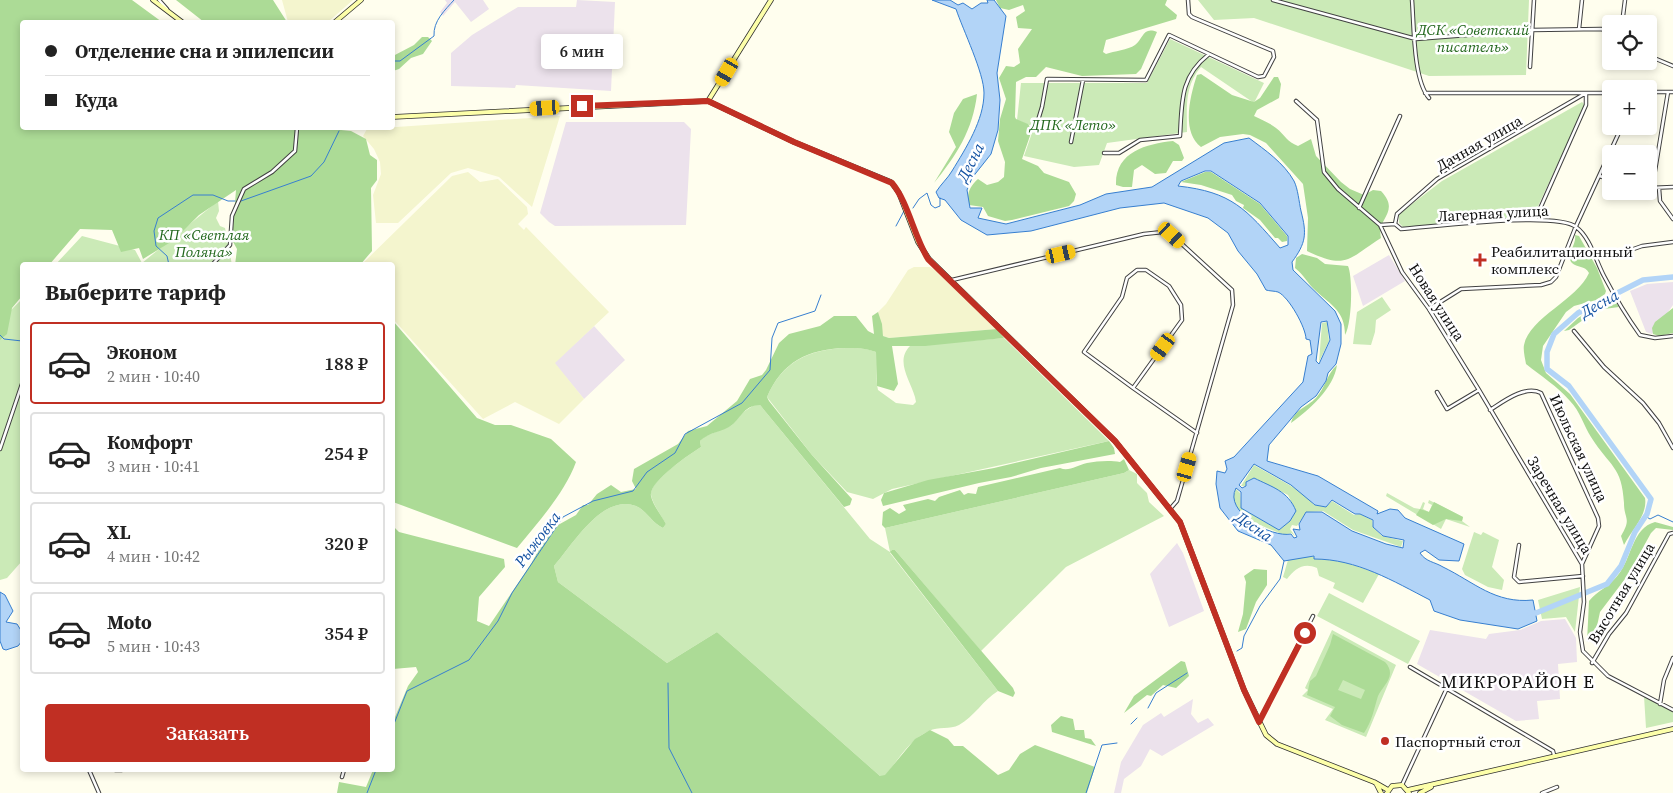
<!DOCTYPE html>
<html lang="ru">
<meta charset="utf-8">
<style>
body{margin:0;font-family:"Source Serif 4",serif;background:#f2f2f2;color:#222;height:100vh;display:flex;flex-direction:column;font-size:19px;white-space:nowrap}
*{box-sizing:border-box;margin:0}
p{font-size:16px;color:#767676}
.icon{flex:none;width:28px;height:28px;fill:none;stroke:currentColor;stroke-width:2;stroke-linecap:round;stroke-linejoin:round}
.map{position:relative;flex:1;overflow:hidden}
.sheet{position:absolute;left:20px;top:262px;width:375px;height:510px;display:flex;flex-direction:column;background:#fff;border-radius:5px;box-shadow:0 2px 8px #0003}
.sheet>*{flex:none}
.top-card{position:absolute;left:20px;top:20px;width:375px;height:110px;border-radius:5px;box-shadow:0 2px 8px #0003;display:grid;align-content:center;height:110px;padding:0 25px;background:#fff}
.tools{position:absolute;left:1602px;top:15px;display:grid;gap:10px}
.tools a{display:grid;place-items:center;width:55px;height:55px;border-radius:5px;background:#fff;box-shadow:0 2px 8px #0003;font-size:25px}
.end{position:absolute;width:22px;height:22px;margin:-11px;border:6px solid #c02f23;background:#fff;box-shadow:0 0 0 2px #fff}
.from{border-radius:50%}
.bubble{position:absolute;height:35px;border-radius:5px;background:#fff;box-shadow:0 2px 8px #0003;font-size:16px;font-weight:600;line-height:35px;text-align:center}
.car{position:absolute;width:15px;height:30px;margin:-15px -8px;border-radius:6px;box-shadow:0 0 4px 1px #0007;background:linear-gradient(#f5c518 24%,#345 0 40%,#f5c518 0 76%,#345 0 86%,#f5c518 0)}
.top-card b{display:flex;align-items:center;gap:18px;height:48px;font-size:19px}
.top-card b+b{border-top:1px solid #e0e0e0}
.top-card i{width:12px;height:12px;background:#222}
ul{padding:0;list-style:none}
li{display:flex;align-items:center;gap:15px;height:82px;margin:0 10px 8px;padding:0 15px;border:2px solid #e0e0e0;border-radius:5px}
li div{flex:1}
li b{display:block;font-size:19px}
li em{font-style:normal;font-weight:600}
li.active{border-color:#c02f23}
li>.icon{width:45px;height:45px;stroke-width:1.5}
h2{padding:0 25px;font-size:22px;line-height:60px}
.primary-button{display:flex;gap:10px;margin-top:auto;padding:10px 25px}
.primary-button a{flex:1;height:58px;border-radius:5px;background:#c02f23;color:#fff;font-size:20px;font-weight:600;line-height:58px;text-align:center}
.map>svg:first-child{display:block}
.industrial{fill:#ece2ec}
.farmland{fill:#f4f5ce}
.green{fill:#cbeab7}
.forest{fill:#acdb96;fill-rule:evenodd}
.water{fill:#b2d4f7;stroke:#377fd0;fill-rule:evenodd}
.lines{fill:none;stroke-linecap:round;stroke-linejoin:round}
.stream{stroke:#377fd0;stroke-width:1}
.river{stroke:#b2d4f7;stroke-width:5.5}
.street-casing{stroke:#414141;stroke-width:4.5}
.secondary-casing{stroke:#303030;stroke-width:5.5}
.street{stroke:#fff;stroke-width:2.5}
.secondary{stroke:#fdffa9;stroke-width:4}
.route{stroke:#c02f23;stroke-width:6}
.poi-dot{fill:#c02f23;stroke:#fff;stroke-width:2}
.labels{text-anchor:middle;dominant-baseline:central;stroke-width:5;stroke-linejoin:round;paint-order:stroke}
.park-label{font-size:15px;font-style:italic;fill:#22671c;stroke:#fff}
.street-label{font-size:15px;fill:#0e0e0e;stroke:#fff}
.poi-label{font-size:15px;fill:#0e0e0e;stroke:#fff;text-anchor:start}
.water-label{font-size:16px;font-style:italic;fill:#1452a2;stroke:#fff}
.quarter-label{font-size:18px;letter-spacing:1px;fill:#0e0e0e;stroke:#fff}
</style>
<div class="map">
<svg width="1673" height="793" viewBox="0 0 1673 793">
<rect width="100%" height="100%" fill="#fffeee"/>
<path class="industrial" d="M445,0H483L489,9L471,22L455,2L443,16L440,12L447,3Z
M577,0L615,2L611,91L516,85L515,88L451,86V53L472,35L518,7H576Z
M566,122H684L691,129L686,225L555,226L549,222L540,213Z
M1389,255L1405,281L1363,306L1353,276Z
M1673,282V305L1652,334L1646,332L1630,291L1647,284Z
M594,326L625,360L584,399L554,363Z
M1177,543L1183,553L1204,611L1169,627L1150,574Z
M1565,619L1576,638L1577,662L1558,664L1560,699L1537,701L1539,719L1516,721L1417,664L1430,630L1486,639L1489,634L1520,630L1541,621Z
M1193,699L1191,714L1198,723L1208,718L1214,725L1162,756L1150,749L1141,766L1124,779L1121,793H1114L1121,762L1143,725L1161,713L1164,717Z"/>
<path class="farmland" d="M282,0H353L328,22H288Z
M560,116L532,207L499,177L468,168L451,173L398,223H376L373,195L381,174L380,162L374,149L363,136L367,129Z
M468,172L480,182L498,179L527,207L528,214L518,224L524,230L526,227L609,312L555,363L584,399L559,424L515,402L483,419L393,319L392,265H361L452,176Z
M914,267H930L935,270L997,329L889,338L883,336L878,312L886,304L908,270Z"/>
<path class="green" d="M1198,0H1529L1526,75L1429,76L1254,18L1214,20Z
M1170,39L1264,83L1254,103L1201,67C1184,86 1187,109 1187,132L1107,143L1099,165L1074,167L1024,156L1034,127L1017,120L1021,83H1147Z
M1582,102L1585,105L1533,217L1403,227L1399,223V214L1442,181Z
M218,201L219,211L216,218L220,226L225,228L232,265H55L82,236L135,250L142,263Z
M1382,297L1391,310L1376,320L1375,332L1371,345L1353,344L1357,312Z
M22,299V561L7,578L0,580V321Z
M1327,322L1329,341L1319,362L1322,323Z
M1004,338L1109,441L892,489L873,499L847,492L812,455L767,397C782,362 809,349 846,348C857,348 866,348 876,352C878,365 875,377 878,390L896,403L913,405L916,402L915,397C910,380 895,361 910,346Z
M754,405H760L870,539L890,552L885,528L1124,473L1129,470L1137,474V483L1147,493L1149,502L1164,516L1066,567L981,651L895,550H892L890,553L998,691C983,700 974,717 959,725C950,730 938,726 929,731C910,739 898,760 885,776H880L717,632L667,663L558,582L554,566C573,544 603,493 636,506C646,510 652,523 663,528L666,524C661,515 653,505 651,495C648,482 690,454 701,447L700,441L704,437L732,425L739,415Z
M1254,465L1291,486L1304,494L1314,505L1326,507L1332,501L1354,515L1360,514L1372,520L1373,527L1382,536L1403,541L1401,547L1353,530L1323,511L1306,512L1297,526L1292,525L1290,529L1295,536L1291,533L1284,535C1266,527 1223,515 1236,489L1240,493L1241,508L1279,530L1290,521L1296,511L1288,495L1254,478L1247,481L1246,486H1241Z
M1387,493L1414,508L1420,509L1423,502L1425,503L1423,509L1429,512L1432,505L1428,503L1429,500L1463,517L1462,521L1470,527L1446,519L1441,529L1386,496Z
M1474,532L1481,535L1483,532L1499,540L1492,567L1504,580L1502,590L1488,587L1465,575L1462,569Z
M1306,556L1336,559L1379,574L1363,603L1333,588L1335,583L1319,576L1317,568C1303,562 1295,569 1287,579L1283,577L1288,560Z
M1580,587L1575,632L1566,617L1542,619L1538,600Z
M1329,593L1420,641L1408,664L1317,616Z
M1332,630L1396,665L1366,737L1325,720L1333,709L1302,696L1308,690L1305,688Z
M1644,696L1673,711V722L1646,728Z"/>
<path class="forest" d="M0,0H132L162,22H22V128H321L351,131L366,139L370,155L377,160V180L371,188L372,251L360,265H235L237,249L232,240L236,190L199,215L174,240L143,259L139,248L121,252L112,230L80,229L49,265H22V296L12,308L7,334L0,340Z
M176,0H273L287,22H204Z
M996,0H1167L1165,5L1177,15L1176,19L1106,40L1103,52L1106,54C1114,51 1128,50 1135,45C1143,39 1143,26 1157,32L1141,69L1136,74L1082,76L1046,67L1036,77H1026L1016,82L1015,117L1016,119L1028,124L1032,130L1022,159L1038,166L1044,173L1069,182L1076,194L1074,201L1069,206L1012,220L1005,221L988,216L983,207L969,205C966,194 970,186 978,179L987,185L998,182L1004,177L1005,162L998,141L1000,119L1006,99L999,78L1006,66L1014,67L1020,63L1018,49L1032,29L1018,28L1016,17L1025,11L1023,5L1009,10L1000,8Z
M422,37H428L432,41L423,54L411,58L399,69L393,71V56L414,45Z
M1201,74L1232,95L1254,102L1260,98L1274,77H1278L1281,84L1279,98L1257,110L1254,116C1262,120 1270,123 1276,128C1285,135 1287,142 1298,146L1311,139L1316,156L1341,182L1350,189L1364,195L1373,190L1381,191C1401,212 1376,218 1381,238C1348,259 1347,270 1307,251L1308,218L1303,184L1266,143L1250,135L1243,134L1220,137L1201,147C1181,132 1190,96 1197,75Z
M977,94C973,130 956,156 934,183L956,147L949,132L954,113L963,99Z
M1173,141L1179,145L1184,158L1182,161H1173L1166,173L1155,174L1142,165L1134,170L1132,187H1123L1116,185C1115,152 1146,144 1173,141Z
M1205,172H1211L1260,204L1287,236V241L1282,242L1278,238H1275L1260,220L1243,208L1244,205L1236,201L1232,195L1201,185L1181,182Z
M1575,235L1579,236L1597,268L1606,291L1605,294L1596,300L1574,306L1566,312L1543,346L1541,360L1546,373L1570,394L1645,498C1648,515 1631,531 1624,545L1621,536C1632,517 1624,520 1624,503C1622,466 1610,467 1591,437C1584,426 1580,411 1570,401C1557,386 1541,376 1526,364C1525,358 1523,350 1524,345C1530,317 1577,300 1589,273C1585,265 1577,268 1572,263C1565,255 1577,245 1575,235Z
M1302,254L1317,258L1325,264L1348,266C1353,277 1352,324 1345,335C1345,311 1331,305 1316,291C1308,284 1304,275 1295,268L1296,258Z
M1612,297L1619,307L1597,310L1569,330L1564,331L1578,318Z
M1673,308V333L1659,336L1653,334L1652,328L1655,322Z
M878,312L882,324L883,336L889,338L997,329L1004,338L925,346H892L898,384L894,391L877,386L876,352C865,348 857,348 845,348C808,349 782,362 767,397L769,401L812,455L852,499L850,505L844,507L760,405C745,405 741,417 732,425C723,432 709,432 700,441L701,447C690,454 648,482 651,496C653,505 661,515 666,524L663,528C652,523 646,510 636,506C603,493 573,544 554,566L558,582L667,663L717,632L880,776L885,775L915,739L930,730L948,739L954,746H963L998,775L1009,770L1020,754L1035,745L1095,767L1087,793H337L339,782L366,787L373,770H392L393,722L408,686L418,672L416,667L393,669V526L399,532L504,559L505,567L479,597L477,621L489,626L531,564L549,530L576,515L583,505H588L597,494L611,485L621,492L636,489L632,481L634,469L678,444L688,431L707,426L737,401L750,379L762,375L766,370L779,343L789,334L820,326L834,316H856L868,331L874,334L872,316Z
M393,321L477,418L495,425H511L551,439L576,462C564,494 539,521 517,548L393,502Z
M1337,365C1334,388 1309,410 1291,423C1294,410 1307,407 1316,398C1325,388 1327,374 1337,365Z
M1109,441L1114,448L1115,454L1041,468L1011,477L979,483L883,506L881,500L884,493L928,480L994,468Z
M1124,459L1129,470L1124,473L885,528L882,525L883,512L890,508L899,514L906,510L903,505L928,499L935,501L939,497L960,490L964,495L968,493L976,494L978,487L1060,468C1069,472 1077,465 1087,463C1097,461 1110,460 1120,462Z
M1434,502L1463,517L1462,521L1446,519L1433,525L1416,515L1420,509L1429,512Z
M1655,522L1673,527V530L1656,528L1651,533L1628,575L1600,612L1594,640L1587,642L1589,601C1597,591 1610,586 1618,575C1632,558 1632,528 1655,522Z
M892,550H895L1013,688L1015,693L1013,697L998,691L890,552Z
M1254,569L1267,570V585L1256,602L1246,629L1238,632L1243,614L1246,582L1244,576Z
M1333,634L1385,662C1398,676 1382,686 1378,696C1374,709 1372,721 1364,733L1342,725L1330,716L1335,707L1307,695L1310,681L1316,676L1330,645ZM1343,680L1365,690L1361,699L1338,690Z
M1181,661L1185,662L1189,676L1176,688L1163,685L1151,696L1147,695L1124,713L1134,696Z
M1061,716L1073,719L1075,730H1084L1085,738L1091,739L1096,746L1052,732L1051,725Z"/>
<path class="water" d="M932,0H950L958,5L963,3L972,9L981,3H988L987,0H994L1006,16L997,73L1000,100L998,130L991,154L972,178L967,190L970,208H982L978,218L1006,224L1080,205L1106,194L1152,187L1224,143L1249,138C1265,150 1284,163 1294,181C1298,189 1299,202 1301,211C1307,234 1306,243 1292,262L1293,270L1335,311L1341,324V344L1336,364L1328,373L1326,381L1316,396L1301,407L1269,445L1267,461L1318,476L1378,511L1377,514L1390,509L1398,510L1405,518L1464,544L1459,561L1439,560L1425,550L1420,553C1426,562 1435,562 1443,567C1474,582 1495,604 1533,600L1537,621L1518,629L1460,620L1434,611L1430,600C1393,581 1357,559 1314,559V556L1284,561L1271,545L1238,531L1220,508L1216,484L1217,471L1225,473L1227,469L1225,461L1234,457L1303,382L1308,356L1312,354L1310,340L1306,339C1306,328 1289,297 1278,292C1275,291 1269,291 1266,290L1257,274L1238,251L1228,233L1208,218L1164,203L1120,208L1031,231L987,235L961,220L945,200L939,198L936,192C941,184 948,178 952,171C966,148 984,120 984,93C984,73 963,30 956,9ZM1205,171H1211L1260,203L1288,236V245L1280,248C1246,209 1232,192 1178,186L1181,181ZM1327,321L1330,340L1319,364L1316,361L1321,322ZM1254,464L1291,485L1315,505L1326,507L1332,500L1355,514H1360L1373,520V527L1383,536L1404,540L1403,548L1386,544L1352,531L1322,512H1306L1299,524L1300,530L1293,529L1297,537L1294,538L1291,534C1272,538 1223,512 1236,488L1241,492V508L1279,530L1290,521L1296,511C1288,491 1272,487 1254,478L1246,482V486L1242,488L1239,485Z
M0,592L5,595L13,611L6,622L17,624L22,632V641L18,646L6,650L3,649L0,641Z"/>
<g class="lines">
<path class="stream" d="M392,61H400L434,36C433,21 445,10 454,0
M241,201L311,176L324,162L339,131
M913,208L919,199L927,193L931,205L935,208L940,206V198
M896,226L904,211
M169,265L167,256L156,246L154,231L158,218L193,195H213L228,201H235
M0,335L4,339L22,341
M1645,516L1650,519L1658,515L1673,522
M1237,651L1242,648L1244,636L1260,606L1280,579L1284,561
M668,683L669,748L692,793
M1148,708L1156,693L1187,673
M1131,724L1137,718
M392,729L407,691L469,660L498,621L512,593L563,517L593,501L633,491L647,472L675,453L685,434L742,403L770,370L772,338L778,323L815,311L821,295
M367,793L376,770
M1086,793L1102,745L1117,743"/>
<path class="river" d="M1530,613H1536L1607,584L1621,566L1635,532L1647,514L1651,499L1569,386L1547,369V352L1554,334L1578,313L1643,280L1673,277"/>
<g class="street-casing">
<path id="street" d="M159,0L167,9
M1273,0L1416,39L1532,30L1601,29L1611,32
M1412,0C1414,24 1413,80 1429,98
M1622,24L1625,0
M1579,29L1582,0
M1649,56L1673,66
M1530,67L1534,0
M1649,92H1673
M1425,93H1611
M1296,101L1317,120L1324,172L1338,189L1380,225L1402,272L1429,309L1479,390L1582,564L1584,602L1580,632L1583,651L1608,676L1673,710
M1036,127L1042,107L1047,79L1146,80L1169,35L1258,77L1264,76L1274,57L1273,51L1192,17L1189,14L1188,0
M1071,142L1083,80
M1104,153H1119L1140,140L1180,136C1182,102 1180,77 1208,55
M1600,176L1611,181
M1649,188L1673,187
M1659,188L1660,201L1673,219
M1652,189L1668,92
M1359,208L1400,116
M1395,224L1397,214L1437,179L1586,93V105L1535,220
M1380,225L1395,224L1401,229C1431,227 1557,211 1576,227C1590,237 1596,261 1604,276C1615,297 1627,317 1640,335L1655,338L1673,336
M1611,257L1642,246L1673,242
M212,265L230,245L232,216L244,189L272,172L295,151L297,128
M1137,270H1146L1169,286L1181,305L1182,320L1133,388L1084,352L1122,297L1127,278Z
M952,280L1144,234L1163,232L1172,235L1232,290L1233,305L1177,501L1170,509
M1429,309L1461,289L1541,285L1551,282L1556,277L1576,226L1622,126
M1574,331L1604,367L1643,403L1659,423L1673,448
M1133,388L1197,433
M1437,392L1447,409L1479,390
M1490,410C1504,401 1525,385 1541,393L1598,518L1599,526L1582,564
M0,449L22,384
M1519,545L1514,577L1519,582L1583,576
M1592,663L1609,634L1626,613L1669,534L1673,533
M1410,667L1553,751L1554,755
M1660,704L1664,680L1673,658
M1259,722L1313,616
M89,770L99,793
M115,770H122
M342,777L344,770
M1402,785L1447,688
M1542,793L1557,787"/>
</g>
<g class="secondary-casing">
<path id="secondary" d="M153,0L182,22
M335,22L361,0
M708,101L771,0
M392,117L708,101L794,142L891,182L899,193L918,242L929,259L1115,441L1180,522L1244,690L1266,735L1277,744L1374,782L1388,790
M1376,783L1381,793
M1408,790L1673,729
M1387,793L1392,786L1402,785L1409,793
M1420,793L1431,787"/>
</g>
<use href="#street" class="street"/>
<use href="#secondary" class="secondary"/>
</g>
<g class="lines">
<path class="route" d="M582,106L708,101L794,142L892,183C908,202 914,236 928,259L1115,441L1180,522L1244,690L1259,722L1305,633"/>
</g>
<g class="poi-dot">
<path d="M1477.5 252.5h5v5h5v5h-5v5h-5v-5h-5v-5h5z"/>
<circle cx="1385" cy="741" r="5"/>
</g>
<g class="labels">
<g class="park-label">
<text x="1473" y="29">ДСК «Советский<tspan x="1473" dy="17">писатель»</tspan></text>
<text x="1073" y="124">ДПК «Лето»</text>
<text x="204" y="234">КП «Светлая<tspan x="204" dy="17">Поляна»</tspan></text>
</g>
<g class="street-label">
<text transform="translate(1479 143) rotate(-30)">Дачная улица</text>
<text transform="translate(1493 213) rotate(-3)">Лагерная улица</text>
<text transform="translate(1437 302) rotate(57)">Новая улица</text>
<text transform="translate(1579 448) rotate(65)">Июльская улица</text>
<text transform="translate(1560 505) rotate(59)">Заречная улица</text>
<text transform="translate(1621 593) rotate(-59)">Высотная улица</text>
</g>
<g class="poi-label">
<text x="1491" y="251">Реабилитационный<tspan x="1491" dy="17">комплекс</tspan></text>
<text x="1395" y="741">Паспортный стол</text>
</g>
<g class="water-label">
<text transform="translate(970 162) rotate(-63)">Десна</text>
<text transform="translate(1599 303) rotate(-29)">Десна</text>
<text transform="translate(1254 526) rotate(34)">Десна</text>
<text transform="translate(537 539) rotate(-53)">Рыжовка</text>
</g>
<g class="quarter-label">
<text x="1518" y="681">МИКРОРАЙОН Е</text>
</g>
</g>
</svg>
<div class="tools">
<a><svg class="icon" aria-label="locate" viewBox="0 0 24 24"><circle cx="12" cy="12" r="6"/><path d="M12 2v4M12 18v4M2 12h4M18 12h4"/></svg></a>
<a>+</a>
<a>−</a>
</div>
<i class="end from" style="left:1305px;top:633px"></i>
<i class="end" style="left:582px;top:106px"></i>
<div class="bubble" style="left:541px;top:34px;width:82px">6 мин</div>
<i class="car" style="left:727px;top:72px;rotate:210deg"></i>
<i class="car" style="left:545px;top:108px;rotate:266deg"></i>
<i class="car" style="left:1172px;top:235px;rotate:132deg"></i>
<i class="car" style="left:1061px;top:254px;rotate:77deg"></i>
<i class="car" style="left:1163px;top:347px;rotate:216deg"></i>
<i class="car" style="left:1187px;top:467px;rotate:16deg"></i>
<div class="top-card">
<b><i class="from"></i>Отделение сна и эпилепсии</b>
<b><i></i>Куда</b>
</div>
<section class="sheet">
<h2>Выберите тариф</h2>
<ul>
<li class="active"><svg class="icon" aria-label="car" viewBox="0 0 24 24"><path d="M5 17H2v-5l4-1 3-4h7l3 4 3 1v5h-3M9 17h6M6 11h13"/><circle cx="7" cy="17" r="2"/><circle cx="17" cy="17" r="2"/></svg><div><b>Эконом</b><p>2 мин · 10:40</p></div><em>188 ₽</em></li>
<li><svg class="icon" aria-label="car" viewBox="0 0 24 24"><path d="M5 17H2v-5l4-1 3-4h7l3 4 3 1v5h-3M9 17h6M6 11h13"/><circle cx="7" cy="17" r="2"/><circle cx="17" cy="17" r="2"/></svg><div><b>Комфорт</b><p>3 мин · 10:41</p></div><em>254 ₽</em></li>
<li><svg class="icon" aria-label="car" viewBox="0 0 24 24"><path d="M5 17H2v-5l4-1 3-4h7l3 4 3 1v5h-3M9 17h6M6 11h13"/><circle cx="7" cy="17" r="2"/><circle cx="17" cy="17" r="2"/></svg><div><b>XL</b><p>4 мин · 10:42</p></div><em>320 ₽</em></li>
<li><svg class="icon" aria-label="car" viewBox="0 0 24 24"><path d="M5 17H2v-5l4-1 3-4h7l3 4 3 1v5h-3M9 17h6M6 11h13"/><circle cx="7" cy="17" r="2"/><circle cx="17" cy="17" r="2"/></svg><div><b>Moto</b><p>5 мин · 10:43</p></div><em>354 ₽</em></li>
</ul>
<div class="primary-button"><a>Заказать</a></div>
</section>
</div>
